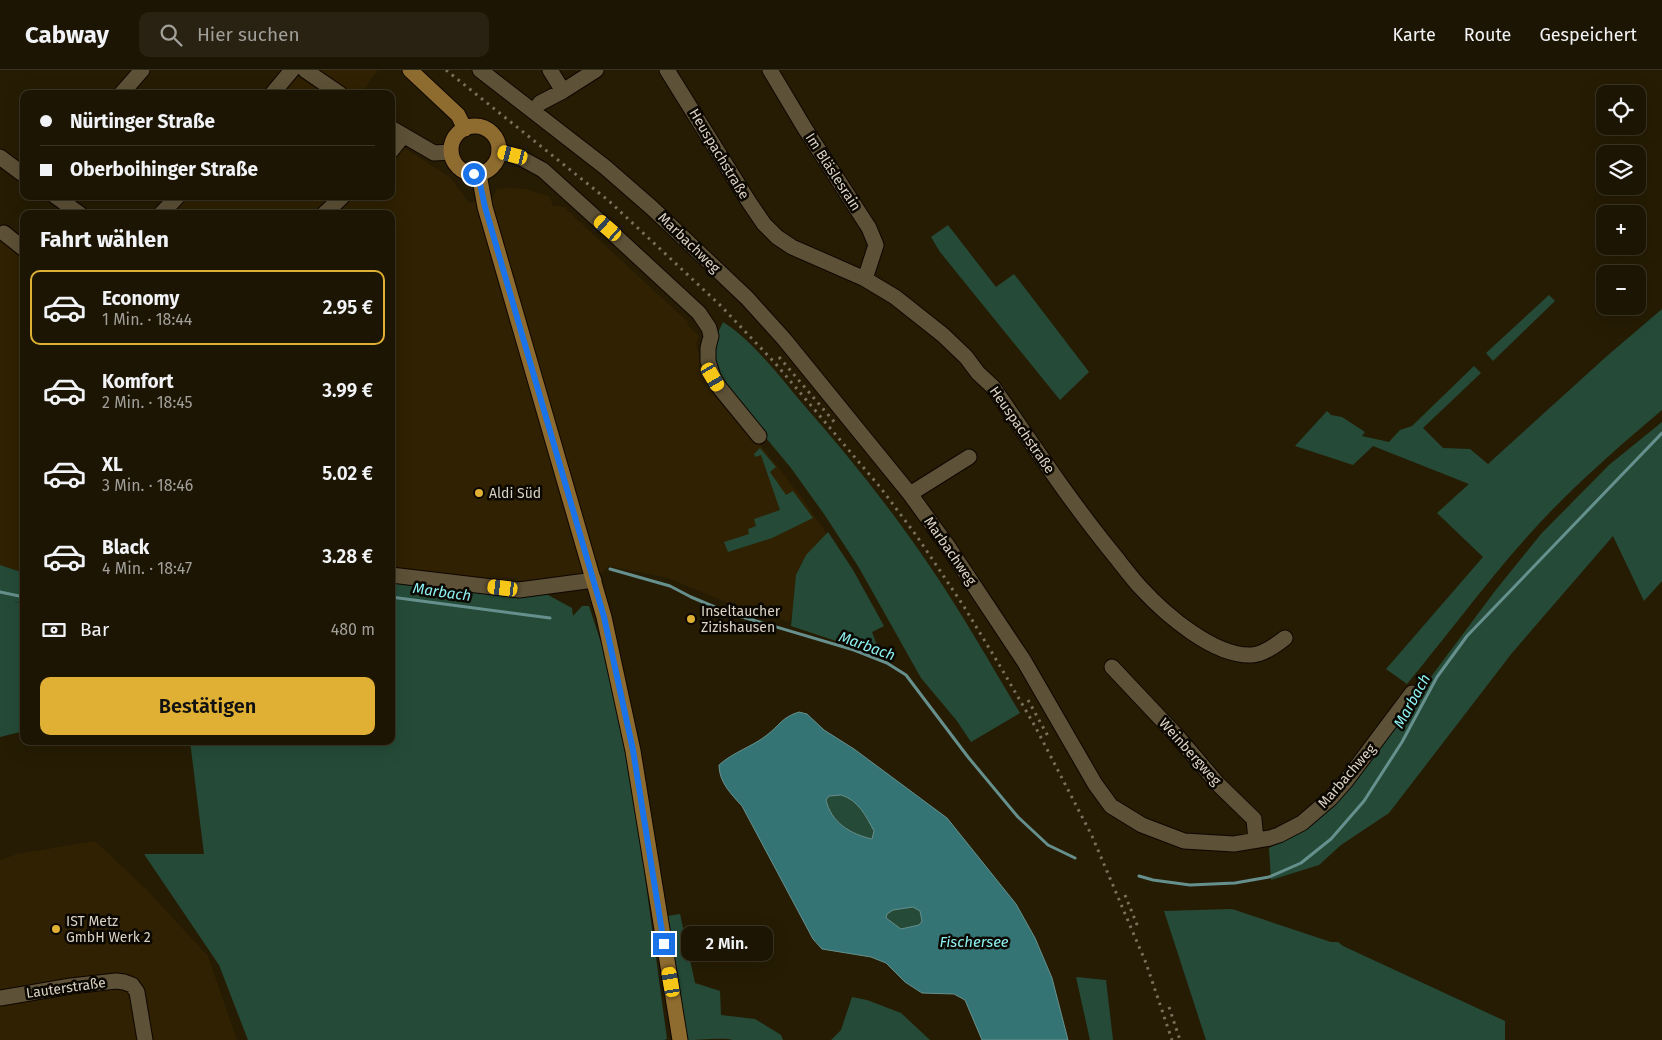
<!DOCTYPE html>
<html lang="de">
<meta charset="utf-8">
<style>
body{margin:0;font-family:"Fira Sans",sans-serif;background:#292212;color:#f1f3f6;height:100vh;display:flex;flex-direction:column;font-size:19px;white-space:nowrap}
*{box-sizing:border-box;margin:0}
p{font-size:16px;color:#a09f9a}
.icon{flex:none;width:28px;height:28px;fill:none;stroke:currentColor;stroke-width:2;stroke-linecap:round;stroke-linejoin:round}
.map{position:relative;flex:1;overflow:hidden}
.panel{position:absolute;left:20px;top:140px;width:375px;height:535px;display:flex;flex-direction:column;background:#1c1503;border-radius:10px;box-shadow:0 5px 20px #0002,0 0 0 1px #3a3425}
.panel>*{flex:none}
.top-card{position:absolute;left:20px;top:20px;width:375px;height:110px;border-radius:10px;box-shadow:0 5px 20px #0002,0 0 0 1px #3a3425;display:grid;align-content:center;height:110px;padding:0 20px;background:#1c1503}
.fabs{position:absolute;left:1596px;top:15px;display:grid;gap:10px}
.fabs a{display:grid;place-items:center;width:50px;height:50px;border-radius:10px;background:#1c1503;box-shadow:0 5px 20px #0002,0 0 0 1px #3a3425;font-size:25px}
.end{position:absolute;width:22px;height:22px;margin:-11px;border:6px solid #1a73e8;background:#fff;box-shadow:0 0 0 2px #fff}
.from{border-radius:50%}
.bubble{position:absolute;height:35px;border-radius:10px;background:#1c1503;box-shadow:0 5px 20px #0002,0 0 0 1px #3a3425;font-size:16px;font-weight:600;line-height:35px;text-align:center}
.car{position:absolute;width:15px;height:30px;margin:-15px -8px;border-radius:6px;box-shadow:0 0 4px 1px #0007;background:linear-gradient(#f5c518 24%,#345 0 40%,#f5c518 0 76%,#345 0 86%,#f5c518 0)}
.top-card b{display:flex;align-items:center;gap:18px;height:48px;font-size:19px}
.top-card b+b{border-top:1px solid #3a3425}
.top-card i{width:12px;height:12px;background:#f1f3f6}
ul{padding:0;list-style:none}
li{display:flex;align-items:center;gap:15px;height:75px;margin:0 10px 8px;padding:0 10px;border:2px solid transparent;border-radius:10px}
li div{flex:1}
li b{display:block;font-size:19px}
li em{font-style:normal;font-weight:600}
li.current{border-color:#dfb034}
li>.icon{width:45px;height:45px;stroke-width:1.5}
h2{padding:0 20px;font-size:22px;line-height:60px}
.pay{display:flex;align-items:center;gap:12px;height:55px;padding:0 20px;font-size:19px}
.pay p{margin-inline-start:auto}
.cta{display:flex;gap:10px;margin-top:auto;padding:10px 20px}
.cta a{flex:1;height:58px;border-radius:10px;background:#dfb034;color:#111;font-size:20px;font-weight:600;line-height:58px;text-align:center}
header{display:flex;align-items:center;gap:30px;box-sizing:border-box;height:70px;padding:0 25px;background:#1c1503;border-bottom:1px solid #3a3425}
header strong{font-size:24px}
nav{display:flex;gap:28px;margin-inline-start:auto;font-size:18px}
.search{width:350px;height:45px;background:#292212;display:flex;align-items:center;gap:12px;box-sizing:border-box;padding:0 18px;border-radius:10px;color:#a09f9a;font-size:19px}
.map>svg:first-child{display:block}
.built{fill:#2f2101}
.green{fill:#254b38}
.water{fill:#357475;stroke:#66908d;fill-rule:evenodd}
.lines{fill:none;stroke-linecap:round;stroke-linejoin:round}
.stream{stroke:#66908d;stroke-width:3}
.minor-casing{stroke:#0f0600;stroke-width:17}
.major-casing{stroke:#0f0600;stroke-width:17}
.minor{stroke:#5d5137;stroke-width:15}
.major{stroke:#8e6b2f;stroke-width:15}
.rail{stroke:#79715d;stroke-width:3;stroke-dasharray:2.5 5;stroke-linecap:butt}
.route{stroke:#1a73e8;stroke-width:6}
.poi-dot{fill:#dfb034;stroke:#0b0701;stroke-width:2}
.labels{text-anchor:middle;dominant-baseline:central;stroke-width:5;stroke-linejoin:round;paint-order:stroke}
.street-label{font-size:14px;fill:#dad3c5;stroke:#0b0701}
.poi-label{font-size:14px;fill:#dad3c5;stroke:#0b0701;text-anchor:start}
.water-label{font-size:15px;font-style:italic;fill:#8cf0f1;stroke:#0b0701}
</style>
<header>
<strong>Cabway</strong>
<div class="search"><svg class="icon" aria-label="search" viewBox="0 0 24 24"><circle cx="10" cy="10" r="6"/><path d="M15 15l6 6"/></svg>Hier suchen</div>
<nav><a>Karte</a><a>Route</a><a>Gespeichert</a></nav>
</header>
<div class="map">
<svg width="1662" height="970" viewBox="0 0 1662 970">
<rect width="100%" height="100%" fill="#261c04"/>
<path class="built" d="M314,0H378L361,24H349Z
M296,5L324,24H279Z
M391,69L451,108L469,133L493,127L497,119L507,118L526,119L550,127L553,136L566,137L568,141L689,253L687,255L699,266L696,274L704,301L713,315L800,425L835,476L798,525L789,552L728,533L668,508L609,496L579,521L520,526L391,511V144H167L184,126H391Z
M0,171L24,187V503L0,495Z
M95,771L146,819L208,886L237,970H0V790L17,784Z"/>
<path class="green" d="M948,155L996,217L1014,204L1089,302L1060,330L940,182L931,167Z
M1549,225L1555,231L1493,291L1486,283Z
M1662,239V340C1623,373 1585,406 1550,442C1498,496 1454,557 1407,614L1386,599L1483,487L1437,443L1469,414L1373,376L1353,395L1295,376L1327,341L1331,345L1342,347L1365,362L1362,366L1389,372L1400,360L1412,356L1474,296L1481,303L1423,358L1443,378L1470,379L1488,394L1607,286Z
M723,252C752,270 780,307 802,333C848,385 892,440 931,498C963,545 991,595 1020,643L971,672L957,651L921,608L858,496L824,444L791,398L729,323L713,291L716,267Z
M1662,352V511L1644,531L1613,466L1512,583L1389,743L1341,775L1319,795L1271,810L1269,778L1305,760L1342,726L1495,521L1541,464L1609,395Z
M760,378L776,397L770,402L786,425L793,421L813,448L772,468L728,482L724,472L749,464L748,459L756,456L754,449L780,440L761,385L755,387L754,384Z
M828,462L853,500L884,556L872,562L881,586L791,556L796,505L806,485Z
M0,495L24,503V534L13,531L24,535V661L0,667Z
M391,508L508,523L548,525L572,538L573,546L582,536H589L607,591L631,703L667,969L664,970H248L219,895L144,784H204L190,671H391Z
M841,725C858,731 866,746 874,761L872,769C850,763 832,753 826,731L829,726Z
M913,836L920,841L922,851L919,855L901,859L886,848V844L893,840Z
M1232,839L1331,872H1338L1343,876L1505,951V970H1206L1164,841Z
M680,844L695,913L720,921L721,945L755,949L781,965L783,970H733C726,967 697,970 686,970L668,846Z
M1076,907L1106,910L1113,970H1090Z
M852,927L867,930L901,943L930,970H831L841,960Z"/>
<path class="water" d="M799,642L807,644L824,660L854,679L947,748L1016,834L1035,868L1052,908L1068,970H982L965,930L954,924L922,923L905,912L886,893L871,887L822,879L813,869L742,736C731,724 719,712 719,695C733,682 752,677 767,665C779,656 782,647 799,642ZM841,725C858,730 866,746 874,761L872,769C850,764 831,752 826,730L829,726ZM913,837L920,841L922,851L919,855L901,859L886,848L887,844L893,840Z"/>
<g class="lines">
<path class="stream" d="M610,499L670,516L691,527L729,543L854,580L887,593L906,605L968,687L1018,747L1048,775L1075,788
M0,522L24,527
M391,527L550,548
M1139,806L1153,810L1190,815L1235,813L1269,807L1301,793L1331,769L1364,731L1402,672L1437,607L1467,566L1662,363"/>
<g class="minor-casing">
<path id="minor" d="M305,0L340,24
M480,0L605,97L652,138L747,228L784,269L910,424L947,475L1024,591L1095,714L1111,736L1142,755L1184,771L1234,774L1270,768L1279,765L1302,753L1331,728L1346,711L1412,623
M550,0L563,21
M667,0L749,132L764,154L777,167L792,177L865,209L895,227L943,265L966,287L978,303L993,317C1031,372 1068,428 1110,480C1120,492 1130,506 1141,518C1165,544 1214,587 1252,585C1264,584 1276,575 1285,568
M770,0L804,57L869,158L876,175L865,209
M121,24L142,0
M272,24L292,0
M534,41L540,33L563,21L596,0
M391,58L434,83L451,82
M391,81L403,66
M499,81L521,88L543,100L607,158L699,243L709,258L711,266L708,278V291L713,307L719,317L759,366
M0,87L24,105
M55,126L80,144
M161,144L178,126
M324,144L343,126
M4,163L24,179
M910,424L969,387
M391,505L519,520L594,510
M1112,597L1177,666L1218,714L1254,749L1256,770
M0,928L71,916L116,911L124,912L132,915L137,922L145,970"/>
</g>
<g class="major-casing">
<path id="major" d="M410,0L458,45L465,59
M451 80a24 24 0 1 1 48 0a24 24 0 1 1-48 0Z
M479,104L485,137L604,547L633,681L680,970"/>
</g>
<use href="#minor" class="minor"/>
<use href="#major" class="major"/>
<path class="rail" d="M446,0L609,131L721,236L775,293L880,417L916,465L963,535L1000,596L1036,658L1092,766L1146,893L1172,970
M779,287L836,354
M1028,630L1049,668
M1125,825L1138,857
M1169,937L1180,970"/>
</g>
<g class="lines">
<path class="route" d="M474,104H478L485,137L604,547L633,680L664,874"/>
</g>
<g class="poi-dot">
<circle cx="479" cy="423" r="5"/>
<circle cx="691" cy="549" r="5"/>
<circle cx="56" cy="859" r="5"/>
</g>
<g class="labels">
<g class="street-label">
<text transform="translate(719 84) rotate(59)">Heuspachstraße</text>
<text transform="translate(833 102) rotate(57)">Im Bläslesrain</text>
<text transform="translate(689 173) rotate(44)">Marbachweg</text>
<text transform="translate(1022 360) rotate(55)">Heuspachstraße</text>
<text transform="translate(950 481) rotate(55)">Marbachweg</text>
<text transform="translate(1190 682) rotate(48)">Weinbergweg</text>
<text transform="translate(1347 706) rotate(-49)">Marbachweg</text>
<text transform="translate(66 918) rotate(-8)">Lauterstraße</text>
</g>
<g class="poi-label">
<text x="489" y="423">Aldi Süd</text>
<text x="701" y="541">Inseltaucher<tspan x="701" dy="16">Zizishausen</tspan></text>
<text x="66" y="851">IST Metz<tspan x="66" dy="16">GmbH Werk 2</tspan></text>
</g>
<g class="water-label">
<text transform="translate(442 522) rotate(8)">Marbach</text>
<text transform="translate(867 576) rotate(20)">Marbach</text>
<text transform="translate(1412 631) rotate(-61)">Marbach</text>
<text x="974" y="872">Fischersee</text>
</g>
</g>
</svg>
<div class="fabs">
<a><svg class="icon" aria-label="locate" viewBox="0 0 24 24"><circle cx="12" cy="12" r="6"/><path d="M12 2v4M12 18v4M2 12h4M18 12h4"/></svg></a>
<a><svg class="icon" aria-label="layers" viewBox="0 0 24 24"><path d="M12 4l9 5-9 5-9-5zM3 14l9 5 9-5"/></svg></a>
<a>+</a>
<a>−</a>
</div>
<i class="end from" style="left:474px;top:104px"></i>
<i class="end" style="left:664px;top:874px"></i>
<div class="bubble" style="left:681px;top:856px;width:92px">2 Min.</div>
<i class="car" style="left:513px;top:85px;rotate:284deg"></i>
<i class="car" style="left:608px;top:158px;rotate:311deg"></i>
<i class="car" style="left:713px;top:307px;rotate:150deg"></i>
<i class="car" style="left:503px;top:518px;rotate:277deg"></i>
<i class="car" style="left:671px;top:912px;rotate:350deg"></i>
<div class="top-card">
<b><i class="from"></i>Nürtinger Straße</b>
<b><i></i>Oberboihinger Straße</b>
</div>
<section class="panel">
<h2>Fahrt wählen</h2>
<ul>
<li class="current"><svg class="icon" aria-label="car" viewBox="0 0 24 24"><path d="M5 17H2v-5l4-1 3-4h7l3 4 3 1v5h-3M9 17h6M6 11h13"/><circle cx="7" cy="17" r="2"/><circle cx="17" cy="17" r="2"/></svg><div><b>Economy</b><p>1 Min. · 18:44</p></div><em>2.95 €</em></li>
<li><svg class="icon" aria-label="car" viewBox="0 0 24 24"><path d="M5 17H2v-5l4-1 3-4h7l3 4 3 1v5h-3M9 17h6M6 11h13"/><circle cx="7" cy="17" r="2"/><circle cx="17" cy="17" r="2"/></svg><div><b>Komfort</b><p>2 Min. · 18:45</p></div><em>3.99 €</em></li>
<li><svg class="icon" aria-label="car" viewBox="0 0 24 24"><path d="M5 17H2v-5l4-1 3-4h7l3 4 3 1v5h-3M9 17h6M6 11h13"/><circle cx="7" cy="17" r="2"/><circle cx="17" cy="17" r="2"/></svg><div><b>XL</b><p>3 Min. · 18:46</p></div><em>5.02 €</em></li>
<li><svg class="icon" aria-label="car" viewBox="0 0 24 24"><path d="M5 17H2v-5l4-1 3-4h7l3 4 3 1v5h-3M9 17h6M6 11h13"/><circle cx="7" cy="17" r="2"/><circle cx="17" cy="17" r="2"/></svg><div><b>Black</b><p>4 Min. · 18:47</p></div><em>3.28 €</em></li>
</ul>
<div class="pay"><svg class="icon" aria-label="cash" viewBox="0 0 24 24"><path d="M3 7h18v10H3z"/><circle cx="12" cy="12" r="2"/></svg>Bar<p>480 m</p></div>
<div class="cta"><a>Bestätigen</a></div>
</section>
</div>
